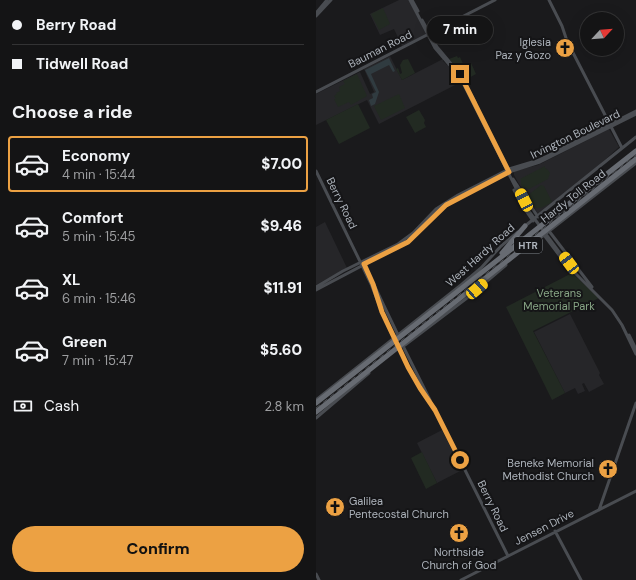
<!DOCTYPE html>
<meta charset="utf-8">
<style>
body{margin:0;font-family:"DM Sans",sans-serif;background:#1d1d1e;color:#f1f3f6;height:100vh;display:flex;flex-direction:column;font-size:15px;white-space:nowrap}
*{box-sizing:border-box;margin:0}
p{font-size:13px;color:#9d9ea0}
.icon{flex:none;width:22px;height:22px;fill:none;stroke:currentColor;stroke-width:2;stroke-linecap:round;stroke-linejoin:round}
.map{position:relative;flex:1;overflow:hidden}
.side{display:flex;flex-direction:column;background:#141415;width:316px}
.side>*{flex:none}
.hud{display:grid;align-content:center;height:88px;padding:0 12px;background:#141415}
.needle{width:26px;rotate:64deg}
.fabs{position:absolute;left:264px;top:12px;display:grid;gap:8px}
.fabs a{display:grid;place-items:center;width:44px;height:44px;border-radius:50%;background:#141415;box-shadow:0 4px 16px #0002,0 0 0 1px #333334;font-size:20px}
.end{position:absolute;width:18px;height:18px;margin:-9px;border:5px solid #eca143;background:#111;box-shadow:0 0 0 2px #111}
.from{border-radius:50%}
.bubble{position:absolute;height:28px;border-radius:14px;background:#141415;box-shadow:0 4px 16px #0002,0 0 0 1px #333334;font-size:13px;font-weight:800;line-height:28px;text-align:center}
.car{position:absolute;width:12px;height:24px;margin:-12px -6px;border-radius:5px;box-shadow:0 0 3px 1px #0007;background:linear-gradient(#f5c518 24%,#345 0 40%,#f5c518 0 76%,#345 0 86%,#f5c518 0)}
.hud b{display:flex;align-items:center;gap:14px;height:38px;font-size:15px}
.hud b+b{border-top:1px solid #333334}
.hud i{width:10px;height:10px;background:#f1f3f6}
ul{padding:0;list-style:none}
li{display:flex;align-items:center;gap:12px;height:56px;margin:0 8px 6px;padding:0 4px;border:2px solid transparent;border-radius:4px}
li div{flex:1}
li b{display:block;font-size:15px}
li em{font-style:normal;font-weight:800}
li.selected{border-color:#eca143}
li>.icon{width:36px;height:36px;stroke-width:1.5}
h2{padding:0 12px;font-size:18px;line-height:48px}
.pay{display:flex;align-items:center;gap:10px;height:44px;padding:0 12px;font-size:15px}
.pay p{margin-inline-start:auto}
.cta{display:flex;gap:8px;margin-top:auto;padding:8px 12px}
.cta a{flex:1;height:46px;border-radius:24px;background:#eca143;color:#111;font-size:16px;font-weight:800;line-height:46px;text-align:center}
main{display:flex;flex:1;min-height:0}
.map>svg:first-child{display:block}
.built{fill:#262629}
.green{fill:#222a22}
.water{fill:#303b40}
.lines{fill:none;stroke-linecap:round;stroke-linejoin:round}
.secondary{stroke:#494c51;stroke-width:3}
.highway{stroke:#676b72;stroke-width:5}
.rail{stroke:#4e5156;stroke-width:1;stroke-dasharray:5 4;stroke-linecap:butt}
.route{stroke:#eca143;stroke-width:5}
.labels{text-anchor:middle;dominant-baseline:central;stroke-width:4;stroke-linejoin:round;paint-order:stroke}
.shield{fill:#151517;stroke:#7f848a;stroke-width:1}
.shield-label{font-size:10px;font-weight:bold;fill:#adb3bb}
.poi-label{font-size:11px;fill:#adb3bb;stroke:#151517;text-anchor:end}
.street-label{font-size:11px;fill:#adb3bb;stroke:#151517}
.park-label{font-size:11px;fill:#87a585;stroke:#151517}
</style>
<main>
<section class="side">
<div class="hud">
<b><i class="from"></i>Berry Road</b>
<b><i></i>Tidwell Road</b>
</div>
<h2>Choose a ride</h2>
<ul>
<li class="selected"><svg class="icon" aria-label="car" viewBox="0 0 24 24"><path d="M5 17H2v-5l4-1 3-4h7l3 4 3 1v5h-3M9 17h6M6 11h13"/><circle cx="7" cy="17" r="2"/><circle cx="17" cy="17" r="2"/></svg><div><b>Economy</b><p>4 min · 15:44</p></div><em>$7.00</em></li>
<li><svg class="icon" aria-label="car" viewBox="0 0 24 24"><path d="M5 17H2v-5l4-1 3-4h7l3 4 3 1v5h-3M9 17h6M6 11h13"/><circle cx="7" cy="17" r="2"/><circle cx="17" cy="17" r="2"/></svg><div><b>Comfort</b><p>5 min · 15:45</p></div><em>$9.46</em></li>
<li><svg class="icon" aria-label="car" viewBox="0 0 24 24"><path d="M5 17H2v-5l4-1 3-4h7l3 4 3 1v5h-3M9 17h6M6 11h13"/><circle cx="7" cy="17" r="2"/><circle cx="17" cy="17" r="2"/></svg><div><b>XL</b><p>6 min · 15:46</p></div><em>$11.91</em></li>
<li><svg class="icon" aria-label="car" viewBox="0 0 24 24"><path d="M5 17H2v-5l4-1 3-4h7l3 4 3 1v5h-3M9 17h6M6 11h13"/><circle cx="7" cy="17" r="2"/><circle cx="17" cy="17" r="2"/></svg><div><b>Green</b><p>7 min · 15:47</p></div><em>$5.60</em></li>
</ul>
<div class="pay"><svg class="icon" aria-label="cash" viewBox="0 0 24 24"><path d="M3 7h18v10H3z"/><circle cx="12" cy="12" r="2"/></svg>Cash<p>2.8 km</p></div>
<div class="cta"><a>Confirm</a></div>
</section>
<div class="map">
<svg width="320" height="580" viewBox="0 0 320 580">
<rect width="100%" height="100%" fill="#1a1a1c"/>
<path class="built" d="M83,0H93L110,34L86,46L78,29L64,35L54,14Z
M74,56L86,80L127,59V61L131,65H132L145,82L63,124L51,100L0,125V94L44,72L54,94L58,92L48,69Z
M293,129L303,147L280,168L222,214L203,184L198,175V171L222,165Z
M9,222L31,268L0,285V227Z
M254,314L284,373L283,375L288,384L273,392L268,383L266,384L269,391L262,394L259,388L249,393L218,332Z
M126,430L146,470L121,483L101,443Z"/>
<path class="green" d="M67,8L74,24L63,30L55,14Z
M141,56L142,58L144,57L148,66L155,63L160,74L149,80L142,69L133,59Z
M92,59L99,73L86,80L80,69L82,68L84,74L86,73L84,65L87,60Z
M41,74L51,96L35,105L33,102L22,107L18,99H20L18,96L21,94L20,93L24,91L23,87L29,84L27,81Z
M83,94L89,108L65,120L58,106Z
M42,104L54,128L23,144L10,120Z
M103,110L109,120L108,123L110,127L99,133L90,117Z
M229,166V168L232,170L234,173L232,179L213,189L206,187L205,184V180L204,179Z
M225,185L228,186L236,202C221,211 220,211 211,196Z
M256,273L283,298L217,331L249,393L236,400L190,307Z
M106,452L121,483L110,489L95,458Z"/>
<path class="water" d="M73,58L79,71L77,72L73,65L55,74L63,92L59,104L55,106L53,100L57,98L56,94L60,92L49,70Z"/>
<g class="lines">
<path class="secondary" d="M94,0L119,48L144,77L209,206L258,272L296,310L306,325L320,354
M96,0L102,11
M233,0L246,26L251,41L306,148
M0,13L11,0
M0,16L15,0
M106,20L121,47L142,72
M146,78L159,102
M0,92L179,0
M0,171L55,284L66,312L96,375L119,410L192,556
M197,179L222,217
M198,190L206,205L217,221
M209,226L320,137
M233,231L276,287
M228,235L252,267
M219,242L320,163
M58,285L82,335
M0,287L27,271L82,244L97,233L120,209L142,195L193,169L223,160L320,111
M0,290L91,242L117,215L130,205L196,171L224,162L320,114
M313,335L320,349
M89,345L151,298L190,265
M87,346L114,400
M0,400L145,285L165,268L185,246L202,232
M0,418L53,373
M283,510L320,403
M239,531L265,580
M0,574L3,580
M145,580L320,491"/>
<path class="highway" d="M186,253L209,226
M0,403L320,151
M0,412L320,159"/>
<path class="rail" d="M0,408L320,155"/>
</g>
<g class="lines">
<path class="route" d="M144,74L193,172L130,205L92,242L48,264L57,284L66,312L92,367L104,388L119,410L144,460"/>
</g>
<defs>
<g id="church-disc" transform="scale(1)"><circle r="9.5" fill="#eca143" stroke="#151517"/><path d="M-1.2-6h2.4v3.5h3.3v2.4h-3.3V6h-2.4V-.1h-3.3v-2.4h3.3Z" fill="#111"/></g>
</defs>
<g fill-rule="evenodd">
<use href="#church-disc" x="249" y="48"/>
<use href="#church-disc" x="292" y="469"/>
<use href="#church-disc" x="19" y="507"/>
<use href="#church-disc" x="143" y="533"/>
</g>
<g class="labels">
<rect class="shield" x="198" y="237" width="28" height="16" rx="3"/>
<g class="shield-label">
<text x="212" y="245">HTR</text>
</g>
<g class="poi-label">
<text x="235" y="42">Iglesia<tspan x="235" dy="13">Paz y Gozo</tspan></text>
<text x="278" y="463">Beneke Memorial<tspan x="278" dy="13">Methodist Church</tspan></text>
<text x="33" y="501" text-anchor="start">Galilea<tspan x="33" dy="13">Pentecostal Church</tspan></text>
<text x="143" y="552" text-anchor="middle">Northside<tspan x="143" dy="13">Church of God</tspan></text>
</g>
<g class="street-label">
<text transform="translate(64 49) rotate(-27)">Bauman Road</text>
<text transform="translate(259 134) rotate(-26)">Irvington Boulevard</text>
<text transform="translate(257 196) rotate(-38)">Hardy Toll Road</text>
<text transform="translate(26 203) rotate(64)">Berry Road</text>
<text transform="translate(164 255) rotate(-42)">West Hardy Road</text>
<text transform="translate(177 506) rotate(64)">Berry Road</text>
<text transform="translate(228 527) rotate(-27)">Jensen Drive</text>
</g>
<g class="park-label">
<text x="243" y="293">Veterans<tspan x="243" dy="13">Memorial Park</tspan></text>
</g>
</g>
</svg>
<div class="fabs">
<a><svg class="needle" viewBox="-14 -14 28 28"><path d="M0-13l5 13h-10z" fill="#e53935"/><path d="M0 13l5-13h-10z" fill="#9d9ea0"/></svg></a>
</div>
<i class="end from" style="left:144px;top:460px"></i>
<i class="end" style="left:144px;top:74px"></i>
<div class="bubble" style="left:111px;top:16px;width:66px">7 min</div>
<i class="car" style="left:208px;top:200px;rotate:333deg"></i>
<i class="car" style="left:253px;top:263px;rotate:323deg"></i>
<i class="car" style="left:161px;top:289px;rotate:49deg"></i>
</div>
</main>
